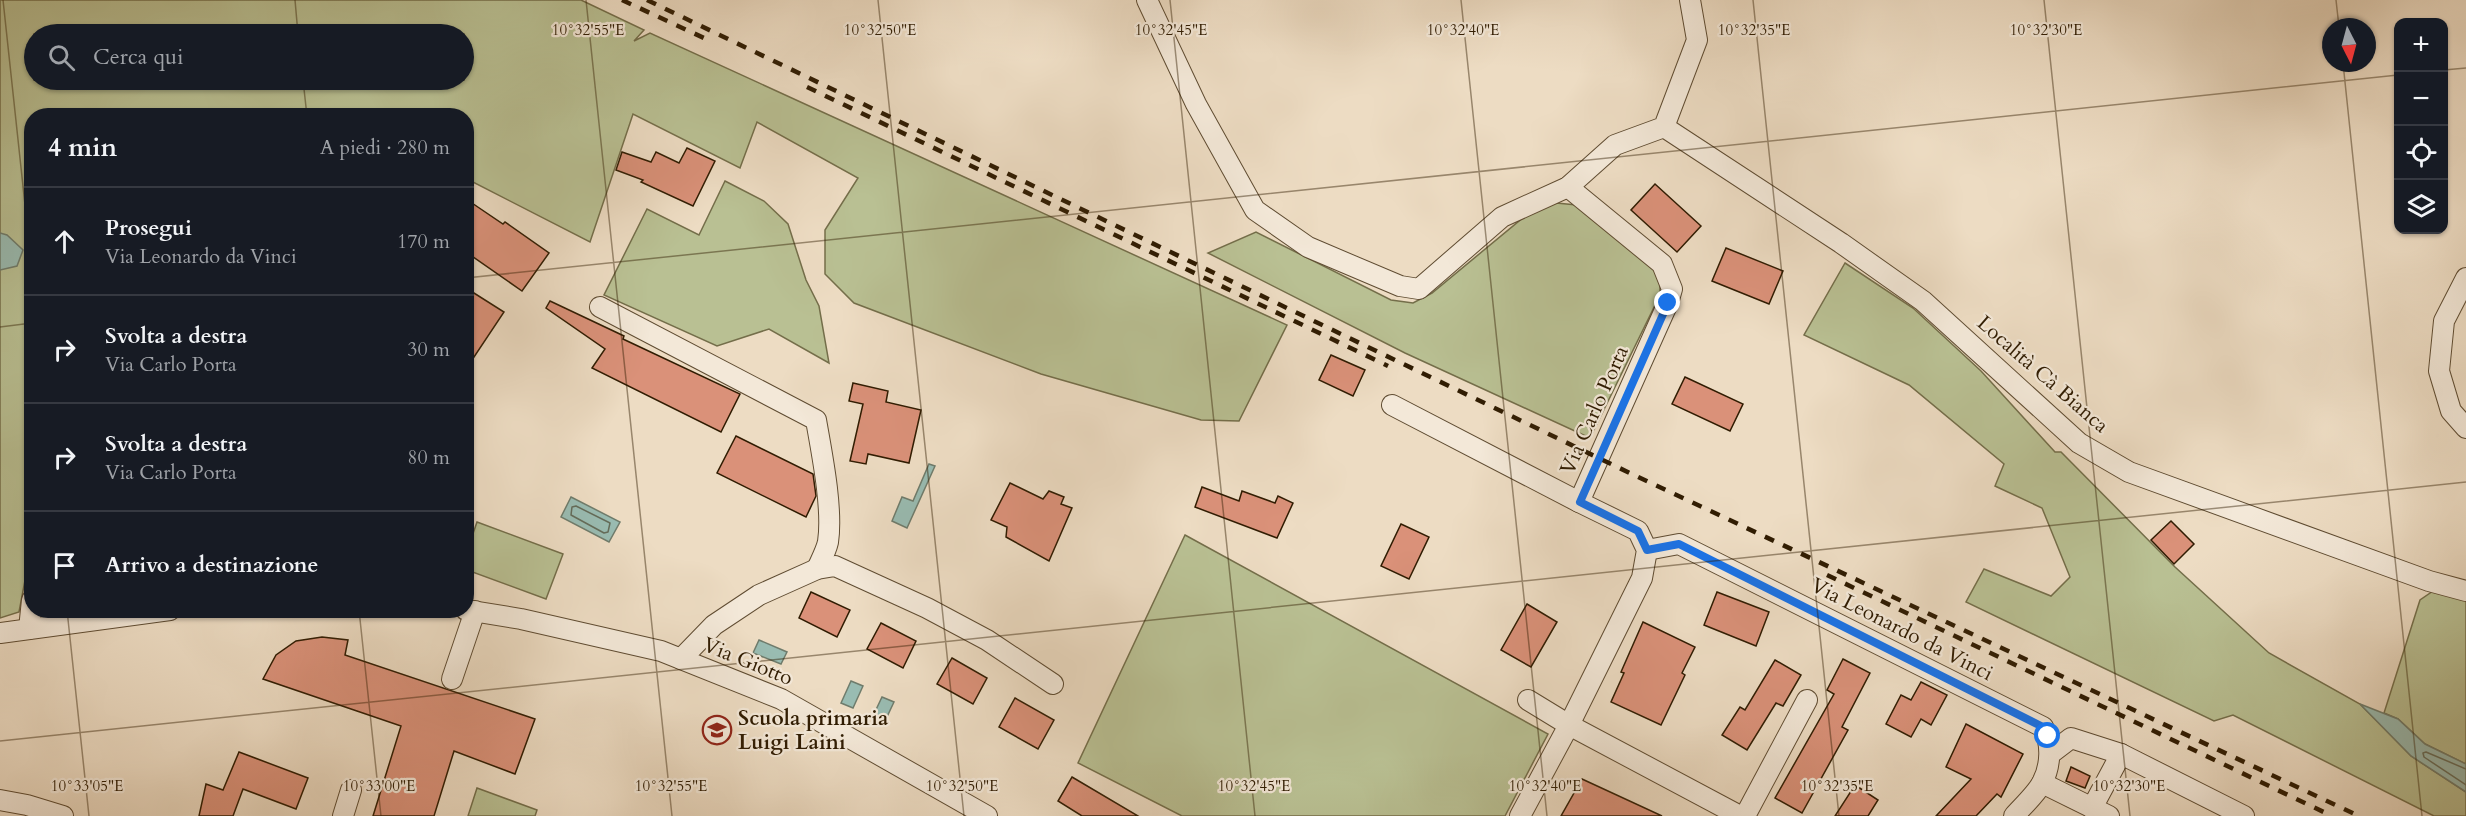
<!DOCTYPE html>
<html lang="it">
<meta charset="utf-8">
<style>
:root{--surface:#171b24;--page:#242831;--text:#f1f3f6;--muted:#9ea1a6;--line:#363941}
body{margin:0;font-family:Cardo,serif;background:var(--page);color:var(--text)}
.controls{position:absolute;right:18px;top:18px;display:grid;overflow:hidden;border-radius:12px;box-shadow:0 2px 4px #0004}
.controls button{width:54px;height:54px;display:grid;place-items:center;padding:0;border:0;border-bottom:2px solid var(--line);background:var(--surface);color:var(--text);font:30px sans-serif}
.compass{position:absolute;left:2322px;top:18px;width:54px;height:54px;border-radius:50%;background:var(--surface);box-shadow:0 2px 4px #0004;rotate:174deg}
.stop{position:absolute;width:18px;height:18px;margin:-14px;border:4px solid #1a73e8;border-radius:50%;background:#fff}
.stop.end{background:#1a73e8;border-color:#fff;box-shadow:0 2px 6px #0008}
.list{margin:0;padding:0;list-style:none}
h2{display:flex;justify-content:space-between;align-items:center;height:78px;margin:0;padding:0 24px;font-size:26px}
h2 small{font-size:20px;font-weight:400;color:var(--muted)}
.list li{display:grid;grid-template-columns:39px 1fr auto;gap:18px;align-items:center;box-sizing:border-box;height:108px;padding:0 24px;border-top:2px solid var(--line)}
.list b{display:block;font-size:22px;white-space:nowrap}
.list p{margin:0;font-size:20px;white-space:nowrap;color:var(--muted)}
.list em{font-size:20px;font-style:normal;color:var(--muted)}
.icon{flex:none;width:33px;height:33px;fill:none;stroke:currentColor;stroke-width:2;stroke-linecap:round;stroke-linejoin:round}
.map{position:relative;flex:none;width:2466px;height:816px;overflow:hidden}
.search{position:absolute;background:var(--surface);box-shadow:0 2px 4px #0004;left:24px;top:24px;width:450px;height:66px;display:flex;align-items:center;gap:15px;box-sizing:border-box;padding:0 21px;border-radius:33px;color:var(--muted);font-size:22px}
.panel{position:absolute;background:var(--surface);box-shadow:0 2px 4px #0004;left:24px;top:108px;width:450px;height:510px;border-radius:24px}
.map>svg:first-child{display:block}
.green{fill:#b9c093;stroke:#746e4a;stroke-width:1.5;fill-rule:evenodd}
.water{fill:#99bcb2;stroke:#6f7c6c;stroke-width:1.5}
.lines{fill:none;stroke-linecap:round;stroke-linejoin:round}
.shore{stroke:#646c5a;stroke-width:1.5}
.building{fill:#da9179;stroke:#301c02;stroke-width:1.5}
.minor-casing{stroke:#5f4c32;stroke-width:22}
.minor{stroke:#f3e8d8;stroke-width:20}
.rail{stroke:#301c02;stroke-width:4.5;stroke-dasharray:10 10;stroke-linecap:butt}
.route{stroke:#1a73e8;stroke-width:8}
.ticks{fill:none;stroke:#301c02;stroke-width:1.5;stroke-opacity:0.45}
.labels{text-anchor:middle;stroke-width:4.5;stroke-linejoin:round;paint-order:stroke}
.street-label{font-size:21px;fill:#301c02;stroke:#f3e8d8}
.poi-label{font-size:21px;font-weight:bold;fill:#301c02;stroke:#f3e8d8;text-anchor:start}
.ticks-label{font-size:15px;text-anchor:middle;fill:#301c02;stroke:#f3e8d8;stroke-width:4.5;stroke-linejoin:round;paint-order:stroke}
</style>
<div class="map">
<svg width="2466" height="816" viewBox="0 0 2466 816">
<rect width="100%" height="100%" fill="#eddcc3"/>
<filter id="stains"><feTurbulence type="fractalNoise" baseFrequency=".00333" numOctaves="4"/><feColorMatrix values="0 0 0 0 .2 0 0 0 0 .09 0 0 0 0 .02 0 0 0 .5 -.17"/></filter>
<radialGradient id="worn" r=".72"><stop offset=".6" stop-color="#630" stop-opacity="0"/><stop offset="1" stop-color="#630" stop-opacity=".3"/></radialGradient>
<g class="green">
<path d="M0,0H581L644,30L634,41L650,33L1287,325L1239,421L1201,420L1041,374L854,303L825,274V230L858,178L757,122L740,168L633,114L590,242L467,179L466,116H32L31,549L19,612L0,618ZM34,34H464V80H34Z"/>
<polygon points="725,181 764,201 788,224 806,280 819,306 829,363 769,329 717,346 604,295 647,209 699,235"/>
<polygon points="1556,203 1577,205 1653,266 1660,281 1660,295 1590,438 1405,353 1208,253 1256,232 1391,300 1413,303 1432,293 1530,212"/>
<polygon points="1845,263 1913,308 1981,371 2055,452 2061,452 2175,567 2269,653 2360,704 2411,756 2466,792 2466,816 2434,816 2233,715 2214,721 1966,602 1984,569 2051,596 2070,577 2042,508 1995,486 2004,464 1909,385 1804,335"/>
<polygon points="477,522 563,554 546,599 467,570 467,551"/>
<polygon points="1185,535 1548,734 1505,816 1182,816 1078,763"/>
<polygon points="2436,589 2466,597 2466,764 2425,744 2398,719 2384,713 2420,600"/>
<polygon points="477,788 537,810 535,816 468,816"/>
</g>
<g class="water">
<polygon points="0,233 7,235 23,250 17,266 0,270"/>
<polygon points="929,464 935,466 907,528 892,521 902,497 913,501"/>
<polygon points="571,497 620,522 609,542 561,517"/>
<polygon points="759,640 787,652 781,664 753,653"/>
<polygon points="851,681 863,686 853,708 841,703"/>
<polygon points="882,697 894,702 885,721 873,716"/>
<polygon points="2360,704 2398,719 2425,744 2466,764 2466,792 2411,756"/>
</g>
<g class="lines">
<g class="shore">
<polygon points="576,506 610,523 608,532 604,533 571,515 572,507"/>
<polyline points="2466,769 2426,752 2423,753 2424,757 2466,785"/>
</g>
</g>
<g class="building">
<polygon points="687,148 715,161 693,206 641,182 643,180 616,170 622,152 651,162 656,152 679,163"/>
<polygon points="1655,184 1701,226 1677,252 1631,210"/>
<polygon points="466,199 503,224 505,222 549,253 522,291 466,252"/>
<polygon points="1726,248 1783,271 1769,304 1712,281"/>
<polygon points="466,288 504,312 466,369"/>
<polygon points="550,301 624,336 623,339 740,394 721,432 592,368 605,349 546,308"/>
<polygon points="1331,355 1365,370 1353,396 1319,380"/>
<polygon points="1685,377 1743,404 1730,431 1672,404"/>
<polygon points="853,383 888,391 886,402 921,410 909,463 868,454 866,464 850,461 863,404 849,401"/>
<polygon points="736,436 813,474 816,496 806,517 717,473"/>
<polygon points="1010,483 1043,499 1049,491 1064,497 1061,504 1072,508 1049,561 1006,537 1007,527 991,520"/>
<polygon points="1202,487 1239,501 1242,491 1275,503 1278,496 1293,503 1277,538 1195,507"/>
<polygon points="2171,521 2194,544 2174,564 2151,540"/>
<polygon points="1401,524 1429,537 1409,579 1381,566"/>
<polygon points="811,592 850,610 837,637 799,618"/>
<polygon points="1717,592 1769,612 1756,646 1704,625"/>
<polygon points="1527,604 1557,622 1531,667 1501,650"/>
<polygon points="1643,622 1695,647 1682,673 1685,675 1661,725 1611,702 1624,673 1621,672"/>
<polygon points="881,623 916,641 903,668 867,649"/>
<polygon points="322,637 348,640 345,655 535,719 515,774 454,751 434,816 373,816 401,726 263,679 276,655 296,641"/>
<polygon points="952,658 987,678 973,704 937,684"/>
<polygon points="1843,659 1870,673 1842,727 1848,730 1802,813 1775,798 1834,694 1827,690"/>
<polygon points="1775,660 1801,675 1783,706 1776,703 1747,750 1722,735 1740,707 1745,710"/>
<polygon points="1921,682 1947,695 1931,725 1921,719 1911,737 1886,724 1901,695 1911,700"/>
<polygon points="1015,698 1054,720 1038,749 999,727"/>
<polygon points="1966,724 2023,754 2001,797 1997,794 1976,816 1936,816 1971,779 1946,767"/>
<polygon points="239,752 308,778 296,809 243,789 233,816 199,816 206,784 223,790"/>
<polygon points="2071,767 2090,776 2085,788 2066,781"/>
<polygon points="1072,777 1138,816 1082,816 1058,801"/>
<polygon points="1582,779 1662,816 1561,816"/>
<polygon points="1855,785 1878,800 1868,816 1835,816"/>
</g>
<g class="lines">
<g class="minor-casing">
<g id="minor">
<polyline points="1147,0 1196,104 1255,210 1308,247 1400,286 1419,289 1502,217 1568,187 1615,145 1664,127 1697,40 1690,0"/>
<polyline points="1664,127 1841,243 1923,301 2079,443 2129,472 2429,581 2466,591"/>
<polyline points="2466,278 2444,321 2439,371 2451,411 2466,428"/>
<path d="M600,307L816,420C822,454 833,509 828,542C826,551 821,560 817,569"/>
<polyline points="1392,405 1579,502"/>
<path d="M1647,550L1679,544L2043,727C2052,743 2051,766 2042,783C2036,794 2023,806 2014,816"/>
<polyline points="466,610 521,619 661,651 781,699 987,816"/>
<polyline points="29,629 32,600"/>
<polyline points="0,633 170,610"/>
<polyline points="681,659 714,625 759,595 817,569 835,566 927,608 987,640 1053,684"/>
<polyline points="452,679 475,611"/>
<polyline points="1528,700 1569,725 1740,816"/>
<polyline points="2050,754 2071,738 2121,754 2244,816"/>
<polyline points="2042,783 2109,816"/>
<polyline points="0,800 27,805 63,816"/>
<polyline points="2092,808 2121,754"/>
<polyline points="343,816 351,790"/>
<polyline points="1520,816 1569,725 1642,578 1647,550 1638,531 1579,502 1668,303 1672,289 1662,264 1568,187"/>
<polyline points="1745,816 1807,700"/>
</g>
</g>
<use href="#minor" class="minor"/>
<g class="rail">
<polyline points="622,0 704,38"/>
<polyline points="647,0 1636,476 2359,816"/>
<polyline points="807,87 1388,366"/>
<polyline points="1827,575 2332,816"/>
</g>
</g>
<g class="lines">
<polyline class="route" points="1668,303 1580,502 1638,531 1647,550 1679,544 2043,727 2048,736"/>
</g>
<path class="ticks" d="M3,0L32,270M295,0L298,34M586,0L672,816M878,0L964,816M1170,0L1255,816M1461,0L1547,816M1753,0L1839,816M2044,0L2130,816M2336,0L2339,27M2343,63L2422,816M2444,70L2466,68M303,80L307,116M466,278L2398,75M0,327L32,323M67,610L89,816M359,610L381,816M0,741L2466,482"/>
<defs>
<g id="school-ring" transform="scale(1.5)"><circle r="9.5" fill="#f3e8d8" stroke="#8f2418" stroke-width="1.5"/><path d="M0-5L7-2L0 1L-7-2ZM-4 1L0 2.5L4 1V4Q0 6-4 4Z" fill="#8f2418"/></g>
</defs>
<g fill-rule="evenodd">
<use href="#school-ring" x="717" y="730"/>
</g>
<g class="labels">
<g class="street-label">
<text transform="translate(2043 374) rotate(41)" y="7">Località Cà Bianca</text>
<text transform="translate(1594 410) rotate(-66)" y="7">Via Carlo Porta</text>
<text transform="translate(1902 629) rotate(27)" y="7">Via Leonardo da Vinci</text>
<text transform="translate(748 661) rotate(22)" y="7">Via Giotto</text>
</g>
<g class="poi-label">
<text x="738" y="725">Scuola primaria<tspan x="738" dy="24">Luigi Laini</tspan></text>
</g>
</g>
<g class="ticks-label">
<text x="588" y="35">10°32'55"E</text>
<text x="880" y="35">10°32'50"E</text>
<text x="1171" y="35">10°32'45"E</text>
<text x="1463" y="35">10°32'40"E</text>
<text x="1754" y="35">10°32'35"E</text>
<text x="2046" y="35">10°32'30"E</text>
<text x="87" y="791">10°33'05"E</text>
<text x="379" y="791">10°33'00"E</text>
<text x="671" y="791">10°32'55"E</text>
<text x="962" y="791">10°32'50"E</text>
<text x="1254" y="791">10°32'45"E</text>
<text x="1545" y="791">10°32'40"E</text>
<text x="1837" y="791">10°32'35"E</text>
<text x="2129" y="791">10°32'30"E</text>
</g>
<rect width="100%" height="100%" filter="url(#stains)"/>
<rect width="100%" height="100%" fill="url(#worn)"/>
</svg>
<div class="controls">
<button>+</button>
<button>−</button>
<button><svg class="icon" aria-label="locate" viewBox="0 0 24 24"><circle cx="12" cy="12" r="6"/><path d="M12 2v4M12 18v4M2 12h4M18 12h4"/></svg></button>
<button><svg class="icon" aria-label="layers" viewBox="0 0 24 24"><path d="M12 4l9 5-9 5-9-5zM3 14l9 5 9-5"/></svg></button>
</div>
<svg class="compass" viewBox="-18 -18 36 36"><path d="M0-13l5 13h-10z" fill="#e53935"/><path d="M0 13l5-13h-10z" fill="#9ea1a6"/></svg>
<div class="stop" style="left:2048px;top:736px"></div>
<div class="stop end" style="left:1668px;top:303px"></div>
<div class="search"><svg class="icon" aria-label="search" viewBox="0 0 24 24"><circle cx="10" cy="10" r="6"/><path d="M15 15l6 6"/></svg>Cerca qui</div>
<section class="panel">
<h2>4 min<small>A piedi · 280 m</small></h2>
<ul class="list">
<li><svg class="icon" aria-label="ahead" viewBox="0 0 24 24"><path d="M12 20V5M6 11l6-6 6 6"/></svg><div><b>Prosegui</b><p>Via Leonardo da Vinci</p></div><em>170 m</em></li>
<li><svg class="icon" aria-label="right" viewBox="0 0 24 24"><path d="M7 20v-9h11M14 6l5 5-5 5"/></svg><div><b>Svolta a destra</b><p>Via Carlo Porta</p></div><em>30 m</em></li>
<li><svg class="icon" aria-label="right" viewBox="0 0 24 24"><path d="M7 20v-9h11M14 6l5 5-5 5"/></svg><div><b>Svolta a destra</b><p>Via Carlo Porta</p></div><em>80 m</em></li>
<li><svg class="icon" aria-label="arrive" viewBox="0 0 24 24"><path d="M6 21V4h12l-3 4 3 4H6"/></svg><div><b>Arrivo a destinazione</b></div></li>
</ul>
</section>
</div>
